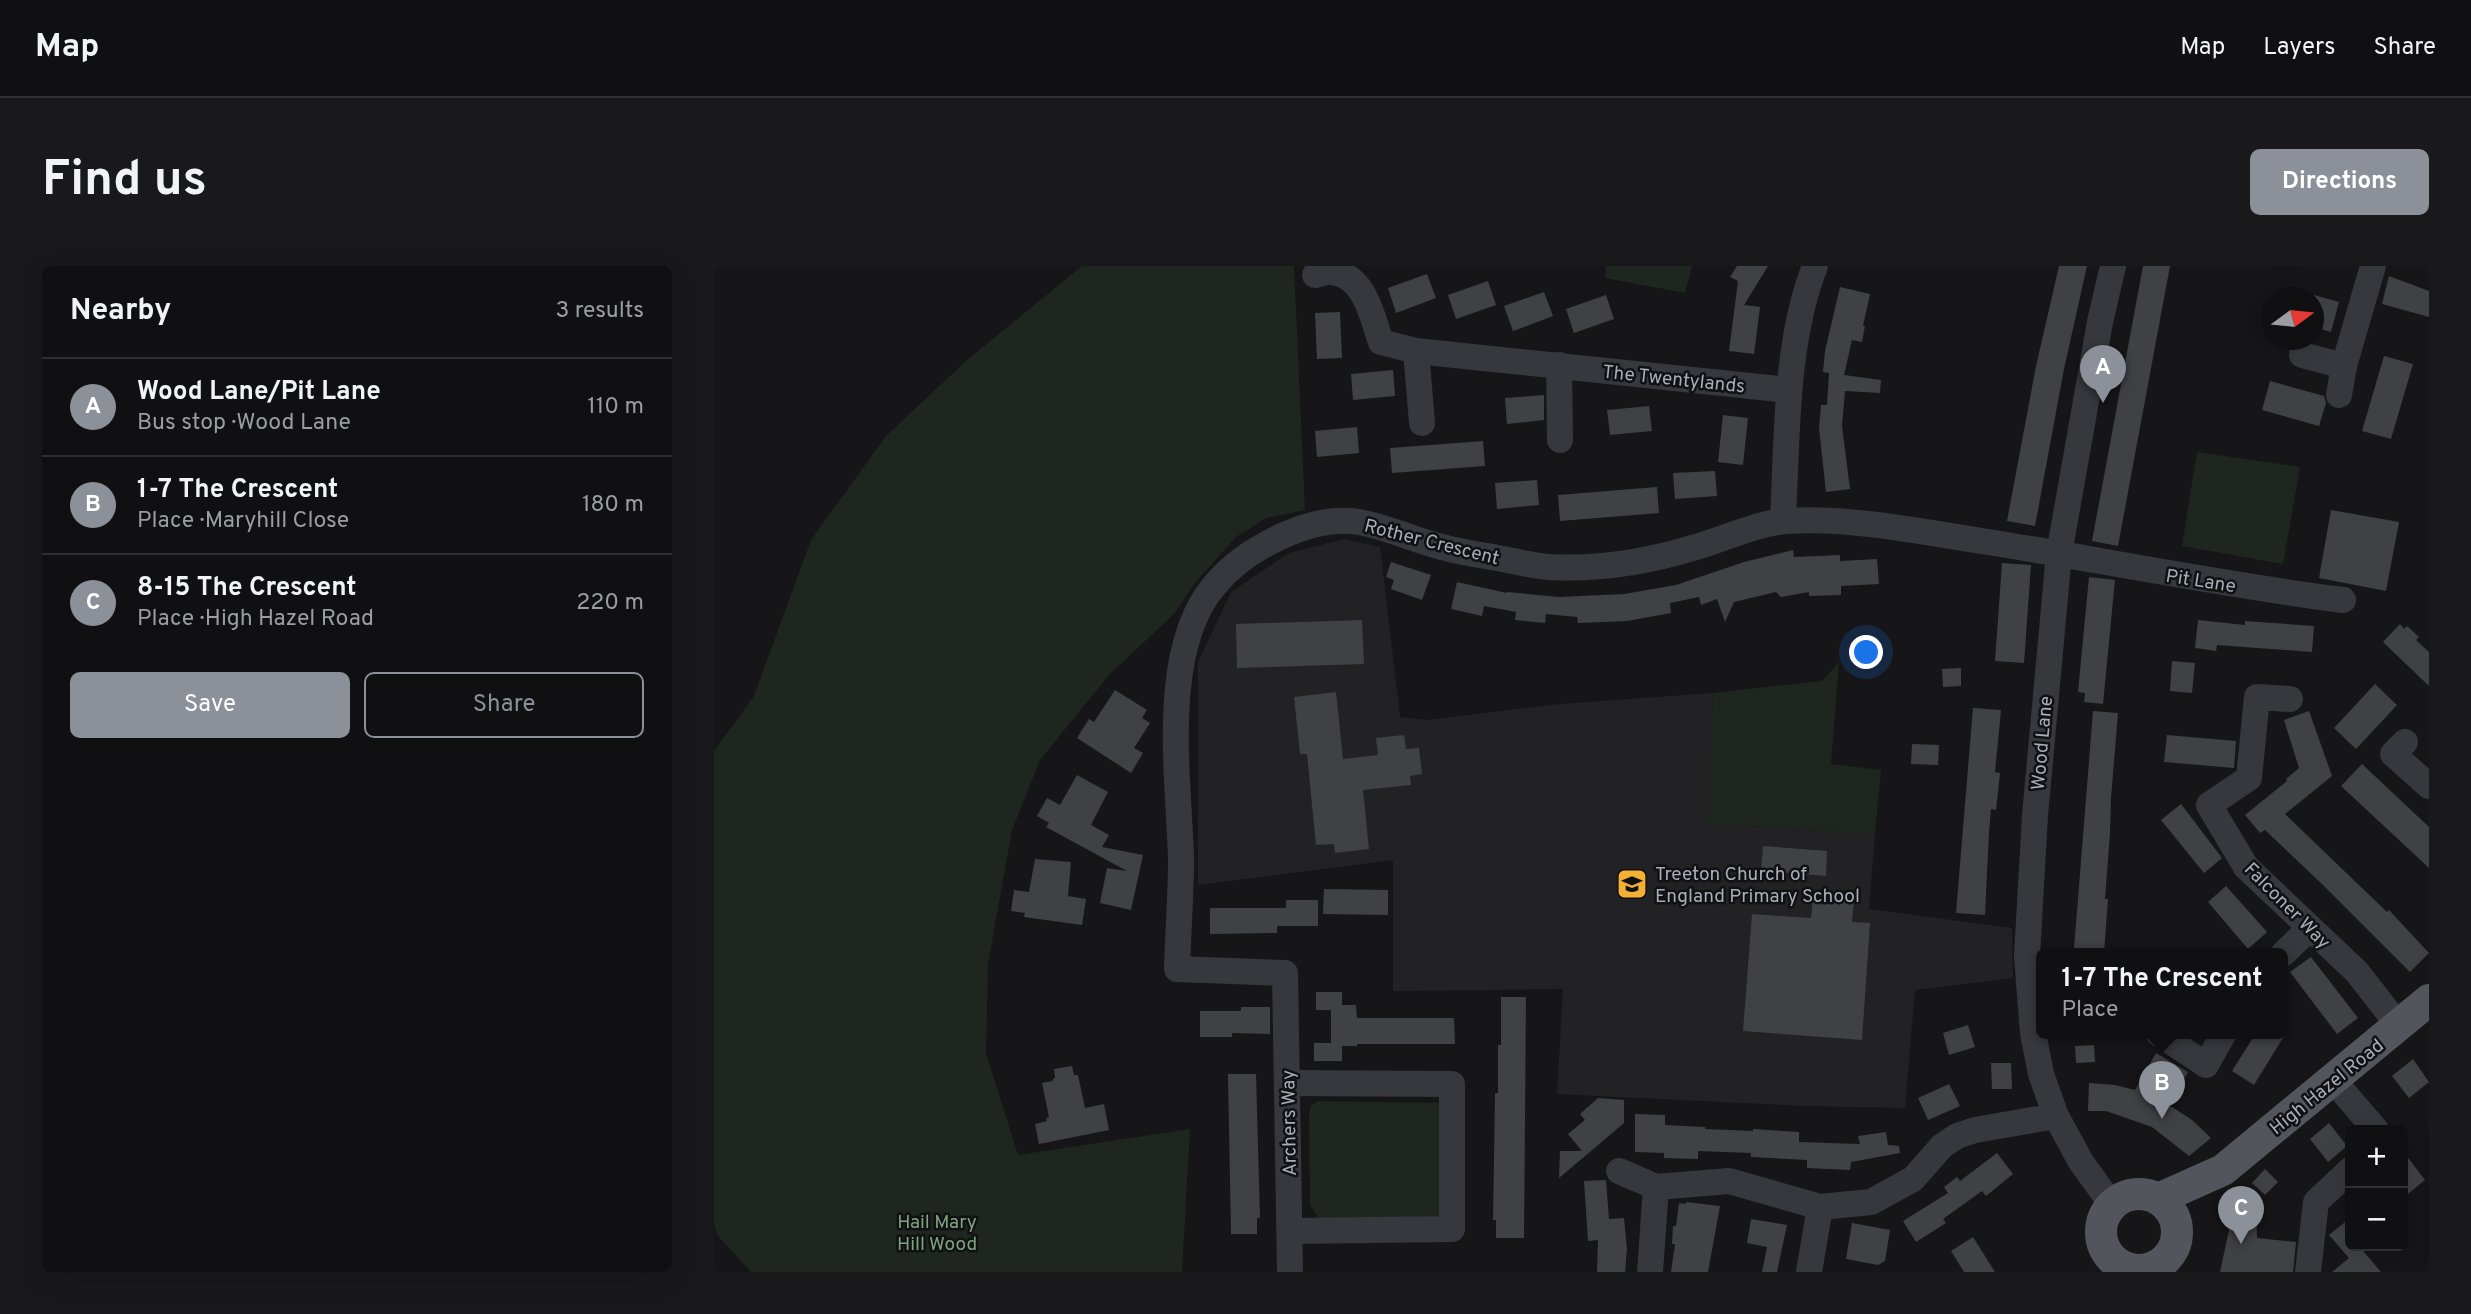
<!DOCTYPE html>
<meta charset="utf-8">
<style>
:root{--surface:#101012;--page:#19191b;--text:#f1f3f6;--muted:#9c9d9f;--line:#303032;--accent:#8c9099}
body{margin:0;font-family:Overpass,sans-serif;background:var(--page);color:var(--text)}
.controls{position:absolute;right:21px;bottom:21px;display:grid;overflow:hidden;border-radius:10px;box-shadow:0 7px 28px #0002}
.controls button{width:63px;height:63px;display:grid;place-items:center;padding:0;border:0;border-bottom:2px solid var(--line);background:var(--surface);color:var(--text);font:35px sans-serif}
.compass{position:absolute;left:1547px;top:21px;width:63px;height:63px;border-radius:50%;background:var(--surface);box-shadow:0 7px 28px #0002;rotate:75deg}
.you{position:absolute;left:1153px;top:387px;width:24px;height:24px;margin:-18px;border:5px solid #fff;border-radius:50%;background:#1a73e8;box-shadow:0 0 0 10px #1a73e833}
.badge{display:grid;place-items:center;width:46px;height:46px;border-radius:50%;background:var(--accent);color:#fff;font-size:23px;font-weight:700}
.pin{position:absolute;translate:-50% -58px;filter:drop-shadow(0 2px 4px #0008)}
.pin::after{content:'';position:absolute;top:37px;width:24px;height:21px;background:inherit;clip-path:polygon(0 0,100% 0,50% 100%)}
.popup{position:absolute;left:1322px;top:682px;width:252px;height:91px;box-sizing:border-box;display:grid;place-content:center;border-radius:10px;background:var(--surface);filter:drop-shadow(0 2px 5px #0005);font-size:23px;white-space:nowrap;color:var(--muted)}
.popup b{font-size:26px;color:var(--text)}
.popup::after{content:'';position:absolute;left:50%;top:100%;margin-left:-14px;border:14px solid transparent;border-top-color:var(--surface)}
.list{margin:0;padding:0;list-style:none}
h2{display:flex;justify-content:space-between;align-items:center;height:91px;margin:0;padding:0 28px;font-size:30px}
h2 small{font-size:23px;font-weight:400;color:var(--muted)}
.list li{display:grid;grid-template-columns:46px 1fr auto;gap:21px;align-items:center;box-sizing:border-box;height:98px;padding:0 28px;border-top:2px solid var(--line)}
.list b{display:block;font-size:26px;white-space:nowrap}
.list p{margin:0;font-size:23px;white-space:nowrap;color:var(--muted)}
.list em{font-size:23px;font-style:normal;color:var(--muted)}
.actions{display:flex;gap:14px;padding:21px 28px}
.actions a{flex:1;padding:16px 0;border:2px solid var(--accent);border-radius:10px;text-align:center;font-size:24px;color:var(--accent)}
.actions .main{background:var(--accent);color:#fff}
.map{position:relative;flex:none;width:1715px;height:1006px;overflow:hidden;border-radius:10px}
header{display:flex;align-items:center;gap:42px;box-sizing:border-box;height:98px;padding:0 35px;background:var(--surface);border-bottom:2px solid var(--line)}
header strong{font-size:33px}
nav{display:flex;gap:38px;margin-inline-start:auto;font-size:24px}
.intro{display:flex;align-items:center;justify-content:space-between;box-sizing:border-box;height:168px;padding:0 42px}
h1{margin:0;font-size:49px}
.button{padding:18px 32px;border-radius:10px;background:var(--accent);color:#fff;font-size:24px;font-weight:700}
main{display:flex;gap:42px;padding:0 42px}
aside{flex:1;background:var(--surface);border-radius:10px;box-shadow:0 7px 28px #0002}
.map>svg:first-child{display:block}
.built{fill:#222225}
.green{fill:#1e261f}
.building{fill:#404145}
.lines{fill:none;stroke-linecap:round;stroke-linejoin:round}
.minor{stroke:#37383d;stroke-width:26}
.major{stroke:#53555c;stroke-width:32}
.labels{text-anchor:middle;stroke-width:5;stroke-linejoin:round;paint-order:stroke}
.street-label{font-size:19px;fill:#a8adb8;stroke:#111113}
.poi-label{font-size:19px;fill:#a8adb8;stroke:#111113;text-anchor:start}
.park-label{font-size:19px;fill:#7fa381;stroke:#111113}
</style>
<header>
<strong>Map</strong>
<nav><a>Map</a><a>Layers</a><a>Share</a></nav>
</header>
<div class="intro"><h1>Find us</h1><a class="button">Directions</a></div>
<main>
<aside>
<h2>Nearby<small>3 results</small></h2>
<ul class="list">
<li><span class="badge">A</span><div><b>Wood Lane/Pit Lane</b><p>Bus stop · Wood Lane</p></div><em>110 m</em></li>
<li><span class="badge">B</span><div><b>1-7 The Crescent</b><p>Place · Maryhill Close</p></div><em>180 m</em></li>
<li><span class="badge">C</span><div><b>8-15 The Crescent</b><p>Place · High Hazel Road</p></div><em>220 m</em></li>
</ul>
<div class="actions"><a class="main">Save</a><a>Share</a></div>
</aside>
<div class="map">
<svg width="1715" height="1006" viewBox="0 0 1715 1006">
<rect width="100%" height="100%" fill="#161618"/>
<polygon class="built" points="631,273 666,281 686,451 713,454 846,438 999,427 995,558 1161,568 1155,643 1298,662 1299,712 1201,724 1191,842 1091,840 843,828 849,723 679,725 679,594 484,619 484,396 517,326 575,287"/>
<g class="green">
<polygon points="368,0 580,0 591,244 552,252 522,271 481,317 461,347 395,409 326,494 298,564 274,698 272,787 304,889 476,863 468,1006 37,1006 3,969 0,958 0,485 40,430 97,274 172,170 252,95"/>
<polygon points="892,0 978,0 971,27 891,12"/>
<polygon points="1483,186 1586,201 1569,298 1468,280"/>
<polygon points="1125,396 1117,498 1167,504 1161,568 994,558 999,427 1108,415"/>
<polygon points="603,835 725,837 728,841 729,946 725,950 611,954 604,951 596,939 595,847 597,840"/>
</g>
<g class="building">
<polygon points="1023,0 1054,0 1030,39 1046,41 1040,88 1015,85 1024,15 1016,11"/>
<polygon points="1345,0 1373,0 1350,103 1321,260 1293,255 1322,100"/>
<polygon points="1429,0 1456,0 1404,280 1378,275"/>
<polygon points="713,8 722,32 682,47 674,22"/>
<polygon points="1675,10 1715,25 1715,51 1668,38"/>
<polygon points="774,15 782,39 742,53 734,29"/>
<polygon points="1126,21 1156,28 1149,60 1151,60 1148,76 1138,74 1130,109 1167,114 1166,127 1131,125 1128,160 1136,223 1112,226 1105,162 1107,139 1113,139 1115,107 1109,106 1111,85"/>
<polygon points="830,26 839,50 799,65 790,40"/>
<polygon points="892,29 900,53 860,67 852,43"/>
<polygon points="1600,29 1625,36 1617,66 1600,61"/>
<polygon points="626,46 628,92 603,93 601,47"/>
<polygon points="1670,90 1699,98 1677,173 1648,165"/>
<polygon points="679,104 681,130 639,134 637,108"/>
<polygon points="1556,115 1610,130 1612,137 1605,160 1548,144"/>
<polygon points="830,129 830,154 793,158 791,132"/>
<polygon points="935,140 938,165 896,169 893,144"/>
<polygon points="1009,149 1034,152 1029,199 1004,196"/>
<polygon points="643,161 645,187 603,191 601,165"/>
<polygon points="769,175 771,200 678,207 676,182"/>
<polygon points="1001,205 1003,230 961,233 959,207"/>
<polygon points="823,214 825,239 783,243 781,217"/>
<polygon points="943,221 945,247 846,255 844,229"/>
<polygon points="1617,244 1685,256 1672,325 1605,312"/>
<polygon points="1079,284 1080,291 1126,289 1126,295 1163,293 1165,318 1127,320 1127,329 1095,330 1095,326 1067,331 1062,326 1020,336 1011,356 1003,333 987,339 985,331 956,337 957,347 913,355 864,357 863,351 832,348 831,357 801,354 802,346 770,340 768,350 737,343 743,316 793,327 793,326 845,331 910,328 962,319 1030,296"/>
<polygon points="677,296 717,309 708,334 677,323 680,314 672,311"/>
<polygon points="1288,297 1317,299 1310,397 1281,395"/>
<polygon points="1375,311 1401,314 1389,438 1370,436 1371,427 1364,426"/>
<polygon points="648,354 650,398 523,402 522,358"/>
<polygon points="1484,354 1531,359 1531,355 1600,360 1598,386 1503,379 1502,385 1481,382"/>
<polygon points="1686,358 1690,363 1693,360 1705,371 1702,374 1715,386 1715,420 1669,376"/>
<polygon points="1458,395 1481,397 1478,427 1456,425"/>
<polygon points="1247,402 1247,420 1229,421 1228,403"/>
<polygon points="1661,418 1683,439 1642,483 1620,462"/>
<polygon points="401,424 433,444 428,452 436,457 420,482 429,487 417,507 363,472 375,453 380,456"/>
<polygon points="622,426 629,493 664,489 662,472 690,469 692,483 705,482 708,508 696,510 697,519 649,524 655,583 621,587 620,578 602,579 593,488 586,488 580,431"/>
<polygon points="1259,442 1287,444 1281,506 1286,507 1282,544 1277,543 1275,566 1271,649 1242,647"/>
<polygon points="1379,445 1404,447 1397,532 1396,567 1391,633 1394,633 1390,687 1368,687 1368,683 1360,683"/>
<polygon points="1595,445 1618,510 1571,548 1673,646 1675,644 1715,687 1696,706 1609,619 1551,564 1546,567 1531,549 1573,515 1572,513 1585,502 1570,454"/>
<polygon points="1453,469 1522,475 1520,502 1450,496"/>
<polygon points="1198,478 1225,479 1224,499 1197,498"/>
<polygon points="1648,498 1715,561 1715,602 1627,520"/>
<polygon points="363,509 394,526 377,559 395,569 388,581 429,589 417,644 386,637 393,602 413,605 332,561 335,557 323,550 333,532 346,539"/>
<polygon points="1467,538 1508,592 1490,607 1447,554"/>
<polygon points="1049,580 1113,585 1112,610 1047,605"/>
<polygon points="321,593 357,596 354,630 372,633 368,659 310,651 311,647 297,645 300,624 315,626"/>
<polygon points="1512,620 1553,666 1534,683 1494,636"/>
<polygon points="610,623 674,624 674,649 609,648"/>
<polygon points="1099,631 1140,634 1138,656 1156,657 1148,774 1029,765 1038,648 1097,652"/>
<polygon points="572,634 604,634 604,660 563,660 563,667 496,668 496,642 572,642"/>
<polygon points="1597,691 1644,752 1623,768 1576,706"/>
<polygon points="602,726 628,726 628,739 642,739 643,752 740,752 741,778 643,778 643,780 628,780 628,795 600,795 600,777 617,777 617,744 602,744"/>
<polygon points="787,731 812,731 810,972 782,972 782,954 779,954 781,827 784,827 784,779 787,779"/>
<polygon points="527,741 556,741 556,768 518,767 518,771 486,771 486,745 527,745"/>
<polygon points="1254,759 1261,781 1235,789 1229,767"/>
<polygon points="1542,767 1572,767 1540,819 1518,805"/>
<polygon points="1380,779 1381,796 1362,797 1361,780"/>
<polygon points="1442,787 1474,806 1455,839 1478,854 1497,872 1475,890 1438,861 1392,845 1374,845 1375,817 1401,819 1421,824"/>
<polygon points="1699,793 1715,816 1695,832 1678,810"/>
<polygon points="1277,797 1297,797 1298,823 1278,823"/>
<polygon points="358,800 360,809 364,809 371,842 390,838 395,864 325,878 321,858 333,855 332,852 335,851 328,817 339,815 339,813 341,812 340,803"/>
<polygon points="514,808 542,808 546,952 543,952 543,968 517,968"/>
<polygon points="1235,818 1246,840 1214,854 1204,832"/>
<polygon points="884,832 910,834 910,857 845,912 846,885 868,885 854,868 871,854 866,848"/>
<polygon points="921,848 951,849 951,859 991,861 991,863 1039,865 1039,863 1085,866 1085,876 1146,878 1144,870 1172,866 1174,879 1185,880 1186,887 1137,896 1136,904 1093,902 1093,894 1037,891 1037,887 984,885 984,893 950,892 950,887 921,886"/>
<polygon points="1615,857 1633,880 1614,896 1596,873"/>
<polygon points="1689,885 1711,914 1689,932"/>
<polygon points="1283,887 1299,908 1272,930 1268,925 1229,953 1232,957 1202,976 1189,955 1234,927 1230,921 1243,911 1246,915"/>
<polygon points="1551,903 1564,916 1551,929 1538,917"/>
<polygon points="892,914 895,953 910,952 913,983 911,1006 883,1006 884,974 874,975 870,915"/>
<polygon points="972,936 1006,940 994,1006 957,1006 961,978 958,978 959,960 962,960 965,937 972,938"/>
<polygon points="1542,944 1543,972 1582,976 1579,1006 1506,1006 1515,964 1514,946"/>
<polygon points="1636,952 1636,980 1645,980 1667,1006 1618,1006 1635,992 1615,969"/>
<polygon points="1037,953 1073,959 1063,1006 1048,1006 1053,981 1033,977"/>
<polygon points="1138,957 1176,964 1171,995 1164,999 1132,993"/>
<polygon points="1259,971 1281,1006 1250,1006 1237,985"/>
</g>
<g class="lines">
<g class="minor">
<path d="M601,9C606,8 613,5 618,6C651,9 658,51 667,76L702,85L1075,124"/>
<polyline points="702,85 708,157"/>
<polyline points="1588,89 1630,100 1659,0"/>
<polyline points="845,99 846,174"/>
<polyline points="1625,129 1630,100"/>
<path d="M1069,255C1073,174 1071,76 1101,0"/>
<polyline points="1576,433 1543,431 1535,512 1495,539 1532,601 1643,706 1685,760"/>
<polyline points="1691,476 1679,488 1715,520"/>
<polyline points="1569,688 1596,662"/>
<polyline points="1444,767 1492,799 1510,767"/>
<polyline points="1619,814 1662,864"/>
<polyline points="573,817 738,818 738,963 576,965"/>
<polyline points="905,905 942,921"/>
<polyline points="1398,939 1367,896 1342,850 1327,808 1319,767 1313,690 1321,549 1345,288 1386,56 1399,0"/>
<path d="M576,1006L571,707L463,703C464,666 467,630 467,593C465,513 445,385 500,320C530,283 597,248 645,256C673,261 700,274 728,281C748,287 769,289 789,293C804,296 820,300 835,301C884,304 936,295 982,281C1009,273 1044,257 1072,255C1140,251 1208,266 1274,276C1393,295 1510,319 1629,334"/>
<polyline points="936,1006 942,921 1015,915 1106,941 1157,936 1199,913 1228,880 1243,870 1261,864 1342,850"/>
<polyline points="1095,1006 1106,941"/>
<polyline points="1594,1006 1602,936 1636,904"/>
</g>
<g class="major">
<circle cx="1425" cy="966" r="38"/>
<polyline points="1444,933 1509,904 1715,734"/>
</g>
</g>
<defs>
<g id="school-square" transform="scale(1.575)"><rect x="-9" y="-9" width="18" height="18" rx="4" fill="#f2b134" stroke="#111113"/><path d="M0-5L7-2L0 1L-7-2ZM-4 1L0 2.5L4 1V4Q0 6-4 4Z" fill="#111"/></g>
</defs>
<g fill-rule="evenodd">
<use href="#school-square" x="918" y="618"/>
</g>
<g class="labels">
<g class="street-label">
<text transform="translate(960 112) rotate(6)" y="7">The Twentylands</text>
<text transform="translate(718 275) rotate(14)" y="7">Rother Crescent</text>
<text transform="translate(1487 314) rotate(9)" y="7">Pit Lane</text>
<text transform="translate(1327 477) rotate(-85)" y="7">Wood Lane</text>
<text transform="translate(1574 639) rotate(45)" y="7">Falconer Way</text>
<text transform="translate(1612 820) rotate(-39)" y="7">High Hazel Road</text>
<text transform="translate(574 857) rotate(-91)" y="7">Archers Way</text>
</g>
<g class="poi-label">
<text x="941" y="614">Treeton Church of<tspan x="941" dy="22">England Primary School</tspan></text>
</g>
<g class="park-label">
<text x="223" y="962">Hail Mary<tspan x="223" dy="22">Hill Wood</tspan></text>
</g>
</g>
</svg>
<div class="controls">
<button>+</button>
<button>−</button>
</div>
<svg class="compass" viewBox="-18 -18 36 36"><path d="M0-13l5 13h-10z" fill="#e53935"/><path d="M0 13l5-13h-10z" fill="#9c9d9f"/></svg>
<div class="you"></div>
<div class="pin badge" style="left:1389px;top:137px">A</div>
<div class="pin badge" style="left:1448px;top:853px">B</div>
<div class="popup"><b>1-7 The Crescent</b>Place</div>
<div class="pin badge" style="left:1527px;top:978px">C</div>
</div>
</main>
